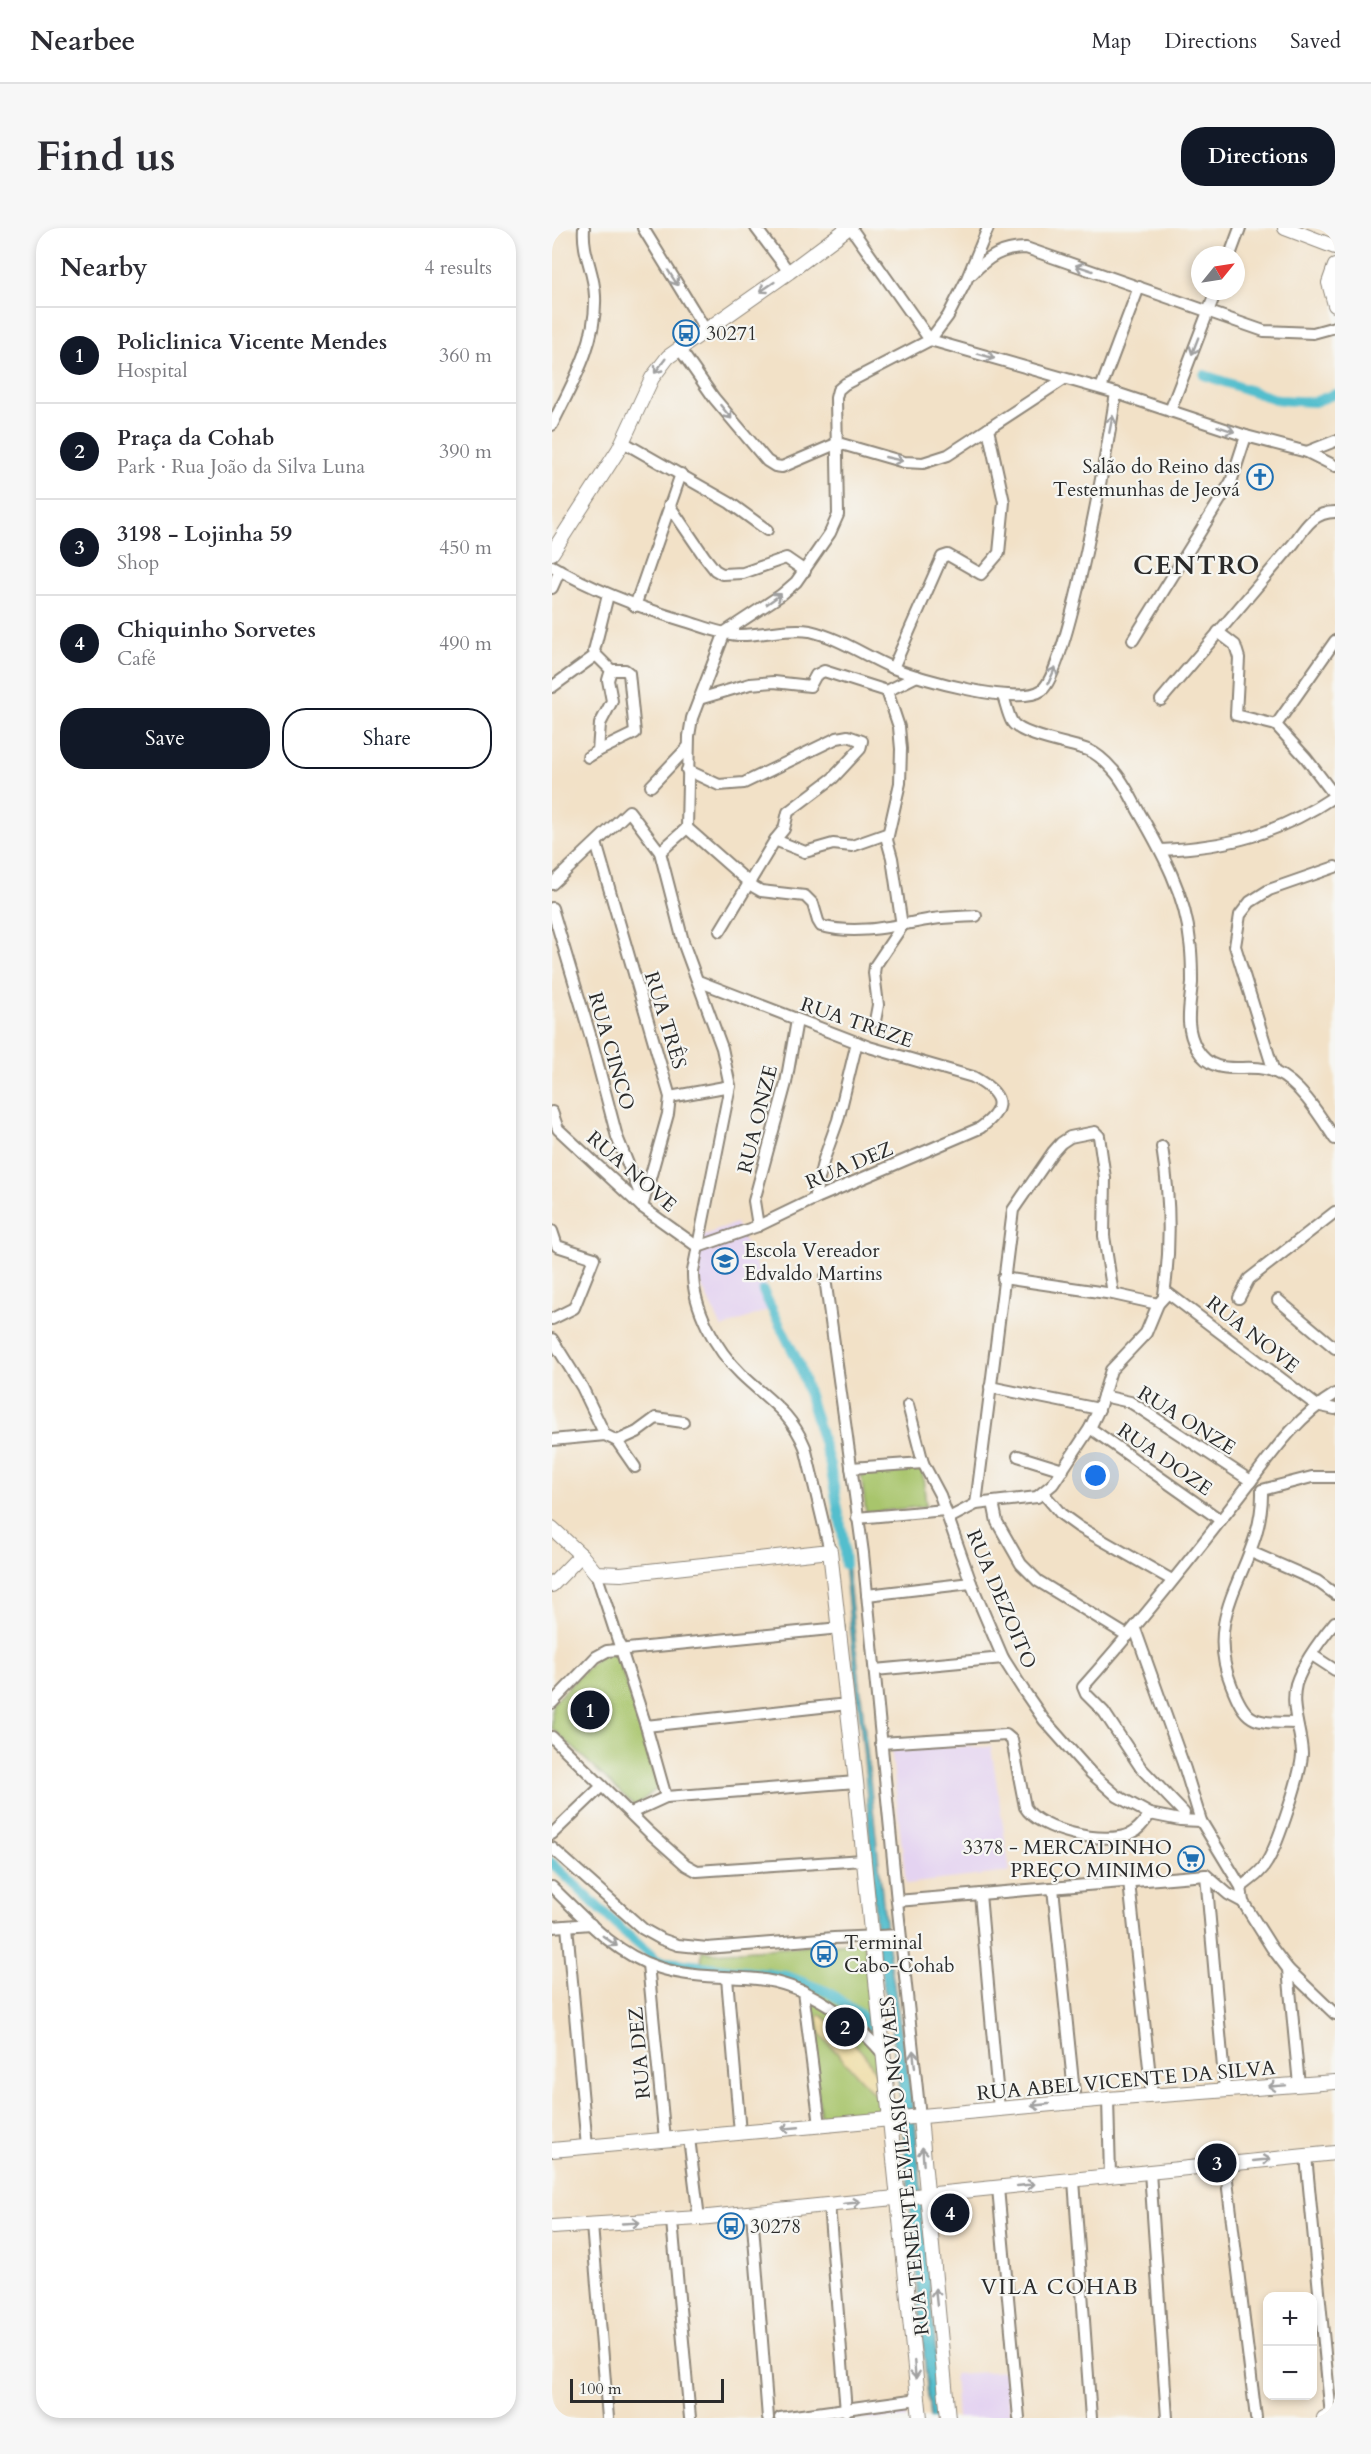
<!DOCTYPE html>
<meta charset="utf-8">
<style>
:root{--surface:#fff;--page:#f7f7f7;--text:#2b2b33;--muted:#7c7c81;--line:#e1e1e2;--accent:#111827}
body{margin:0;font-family:Cardo,serif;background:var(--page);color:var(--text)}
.controls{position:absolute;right:18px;bottom:18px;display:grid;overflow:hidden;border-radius:12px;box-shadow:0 3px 9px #0003}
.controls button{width:54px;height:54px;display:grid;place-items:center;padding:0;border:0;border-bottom:2px solid var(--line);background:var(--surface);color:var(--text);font:30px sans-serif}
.compass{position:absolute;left:639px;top:18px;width:54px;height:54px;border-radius:50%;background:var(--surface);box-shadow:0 3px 9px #0003;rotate:60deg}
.scale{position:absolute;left:18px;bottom:15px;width:154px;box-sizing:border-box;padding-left:6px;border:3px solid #2b2b2b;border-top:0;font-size:16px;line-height:21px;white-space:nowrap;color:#2b2b2b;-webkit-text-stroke:4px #f6f6f2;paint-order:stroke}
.you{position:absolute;left:544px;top:1248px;width:21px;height:21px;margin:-15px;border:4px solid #fff;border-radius:50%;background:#1a73e8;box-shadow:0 0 0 9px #1a73e833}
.badge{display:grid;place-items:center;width:39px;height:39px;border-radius:50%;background:var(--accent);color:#fff;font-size:20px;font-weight:700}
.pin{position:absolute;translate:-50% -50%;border:3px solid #fff;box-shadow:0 2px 6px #0006}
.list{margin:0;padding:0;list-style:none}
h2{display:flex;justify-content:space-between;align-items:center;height:78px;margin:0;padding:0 24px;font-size:26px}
h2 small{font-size:20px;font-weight:400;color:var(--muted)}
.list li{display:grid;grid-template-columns:39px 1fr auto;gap:18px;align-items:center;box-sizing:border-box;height:96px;padding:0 24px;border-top:2px solid var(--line)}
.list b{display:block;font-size:22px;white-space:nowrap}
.list p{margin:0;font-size:20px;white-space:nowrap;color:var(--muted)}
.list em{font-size:20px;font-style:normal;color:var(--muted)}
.actions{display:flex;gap:12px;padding:18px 24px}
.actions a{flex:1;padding:14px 0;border:2px solid var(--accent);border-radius:24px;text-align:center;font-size:21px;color:var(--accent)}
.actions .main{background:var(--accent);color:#fff}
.map{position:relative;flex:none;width:783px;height:2190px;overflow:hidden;border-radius:24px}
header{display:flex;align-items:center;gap:36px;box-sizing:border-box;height:84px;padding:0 30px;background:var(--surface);border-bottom:2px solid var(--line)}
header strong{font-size:28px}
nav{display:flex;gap:33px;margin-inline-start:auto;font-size:21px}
.intro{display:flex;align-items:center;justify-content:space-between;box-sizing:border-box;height:144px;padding:0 36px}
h1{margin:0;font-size:42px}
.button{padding:15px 27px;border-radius:24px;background:var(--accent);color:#fff;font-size:21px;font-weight:700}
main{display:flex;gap:36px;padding:0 36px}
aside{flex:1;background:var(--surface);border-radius:24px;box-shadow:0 3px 9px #0003}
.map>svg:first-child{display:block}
.built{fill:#e4d3f1}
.green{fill:#a8c56c;stroke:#6a784c;stroke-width:1.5}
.sand{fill:#eeda9e;stroke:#8c8264;stroke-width:1.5}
.water{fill:#53becd;stroke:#3f747c;stroke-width:1.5}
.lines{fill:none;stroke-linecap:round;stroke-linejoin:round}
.canal{stroke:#53becd;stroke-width:10}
.minor-casing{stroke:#8e8679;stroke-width:14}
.tertiary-casing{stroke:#8e8679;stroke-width:16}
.minor{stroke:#fff;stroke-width:10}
.tertiary{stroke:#fff;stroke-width:14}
.oneway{stroke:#a0a0a0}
.labels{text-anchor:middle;stroke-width:4.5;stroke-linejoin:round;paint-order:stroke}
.poi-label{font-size:20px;fill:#2b2b2b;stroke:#f6f6f2;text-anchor:start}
.street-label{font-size:20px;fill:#2b2b2b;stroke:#f6f6f2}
.quarter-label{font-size:22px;letter-spacing:1.5px;fill:#2b2b2b;stroke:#f6f6f2}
.district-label{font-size:26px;font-weight:bold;letter-spacing:1.5px;fill:#2b2b2b;stroke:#f6f6f2}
</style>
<header>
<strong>Nearbee</strong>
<nav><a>Map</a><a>Directions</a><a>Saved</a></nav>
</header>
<div class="intro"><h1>Find us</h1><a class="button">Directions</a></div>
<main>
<aside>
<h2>Nearby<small>4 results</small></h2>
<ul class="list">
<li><span class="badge">1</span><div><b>Policlinica Vicente Mendes</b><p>Hospital</p></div><em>360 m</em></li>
<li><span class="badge">2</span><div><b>Praça da Cohab</b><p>Park · Rua João da Silva Luna</p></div><em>390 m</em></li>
<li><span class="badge">3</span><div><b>3198 - Lojinha 59</b><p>Shop</p></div><em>450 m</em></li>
<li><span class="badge">4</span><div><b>Chiquinho Sorvetes</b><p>Café</p></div><em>490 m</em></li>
</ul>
<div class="actions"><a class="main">Save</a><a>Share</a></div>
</aside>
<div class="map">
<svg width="783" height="2190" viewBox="0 0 783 2190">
<rect width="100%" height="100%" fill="#f6f6f2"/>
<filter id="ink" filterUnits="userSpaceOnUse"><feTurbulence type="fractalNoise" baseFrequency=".0167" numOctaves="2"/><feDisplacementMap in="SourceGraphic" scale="12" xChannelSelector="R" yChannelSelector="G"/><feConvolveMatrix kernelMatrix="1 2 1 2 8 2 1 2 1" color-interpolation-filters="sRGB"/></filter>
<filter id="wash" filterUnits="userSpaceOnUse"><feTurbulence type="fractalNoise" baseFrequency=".008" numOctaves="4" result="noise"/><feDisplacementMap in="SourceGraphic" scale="24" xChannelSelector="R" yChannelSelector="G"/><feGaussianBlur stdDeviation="1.35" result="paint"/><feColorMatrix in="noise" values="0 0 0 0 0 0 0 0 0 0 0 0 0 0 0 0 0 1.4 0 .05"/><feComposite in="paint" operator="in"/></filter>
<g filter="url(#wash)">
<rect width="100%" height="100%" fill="#f2e1c7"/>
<g class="built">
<polygon points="184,995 223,1079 170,1100 148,1055 140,1012"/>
<polygon points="339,1519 439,1519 458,1644 354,1656"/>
<polygon points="454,2143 458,2190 405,2190 402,2146"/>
<polygon points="354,2181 355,2190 284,2190"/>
</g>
<g class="green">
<polygon points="370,1238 374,1278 314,1285 309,1245"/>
<polygon points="52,1423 65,1427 107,1559 83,1578 0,1500 0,1476"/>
<polygon points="312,1714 329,1817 337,1884 269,1895 255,1761 216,1741 149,1742 150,1722 160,1725"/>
</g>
<path class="sand" d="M268,1786C289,1803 316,1823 325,1849C328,1856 328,1865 328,1873L269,1807L266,1790Z"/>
<polygon class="water" points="291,1325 294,1325 335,1713 362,1883 390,2190 378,2190 347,1860 337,1781 331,1756 325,1715 313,1540"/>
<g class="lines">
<g class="canal">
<polyline points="652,147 726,172 762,174 783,166"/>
<polyline points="211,1063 248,1138 278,1237 291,1309 293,1337"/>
<polyline points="0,1635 72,1704 106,1733 235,1748 276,1764 308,1786 322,1803"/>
</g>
</g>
</g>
<g filter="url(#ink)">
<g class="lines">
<g class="minor-casing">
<g id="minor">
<polyline points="91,0 153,101"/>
<polyline points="204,0 237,44"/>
<polyline points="299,0 378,112"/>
<polyline points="678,27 688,0"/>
<path d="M420,46C436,29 450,20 474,20L712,103L761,105L783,99"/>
<polyline points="378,112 564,165 694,208 755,224 783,238"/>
<polyline points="127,120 162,170 215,233 223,238 230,239 286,215 352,234 371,235 396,227 512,151"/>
<polyline points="549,160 587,59"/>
<polyline points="618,183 664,63"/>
<path d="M0,197C20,156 45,115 43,68C42,42 30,26 32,0"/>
<polyline points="71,214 178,275 215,302"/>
<polyline points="755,224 783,213"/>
<polyline points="117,277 152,328 163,342 170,346 191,345 234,330 253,343"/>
<path d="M0,338C43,363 86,379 133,393C150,398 168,406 186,407C208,408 237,399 258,403C288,410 313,428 341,440C368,451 467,479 490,462C517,440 557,210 564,165"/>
<polyline points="0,360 8,342"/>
<polyline points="83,378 129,246"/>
<polyline points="581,412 679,254 694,208"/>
<polyline points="44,427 42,423 56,367"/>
<polyline points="341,440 390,329 396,327 429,346 447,325 452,274 436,201"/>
<polyline points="0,459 44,427"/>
<path d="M451,468C454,476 456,487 460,494C469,508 520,516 536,522C546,526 554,534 561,542C572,553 579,570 587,584C610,624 634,667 638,714C640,727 640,742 640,755C638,778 632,799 645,821C664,853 694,832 723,844C749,856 768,888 783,911"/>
<polyline points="147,471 198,456 222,454 258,458 264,447 272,443 335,463"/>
<path d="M609,472L742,315C753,299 762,284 783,284"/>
<polyline points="724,497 783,413"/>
<polyline points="46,523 83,505 77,445 73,442 59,442"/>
<polyline points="36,529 46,523 48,496 60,473 56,452 59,442 44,427"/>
<polyline points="135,542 167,557 192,555 285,510 296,508 310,513 308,521 281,550 236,584 232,601 223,612"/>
<polyline points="99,558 136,519"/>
<path d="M135,600L202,659L209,663L253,668L261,676L266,693L269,698C308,708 343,697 381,691C395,689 410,689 424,688"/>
<polyline points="44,615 118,869 116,886 90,979"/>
<path d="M609,622C677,619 726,606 783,568L754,530L724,497L684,487L687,430L683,417L666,404"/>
<polyline points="108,624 135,600 137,508 140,490 173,404 229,367 244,354 278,305 286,287 284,170 286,162 293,156 378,112 396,88 414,53 436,0"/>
<path d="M0,656L77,583L108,624L132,717L170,820L178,858L141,1043C140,1079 164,1122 189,1146C216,1172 238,1183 253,1219L278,1323"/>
<polyline points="0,680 39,810 65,909 91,973"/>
<polyline points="350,698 340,630 335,612 348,555 349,521 347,499 335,463 365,448"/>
<polyline points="168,703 223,612 253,624 281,616 300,618 334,606"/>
<polyline points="323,793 326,777 322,745 323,738 350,698"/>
<polyline points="722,844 683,718 688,687 698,674 717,662 783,639"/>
<polyline points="118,869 178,858"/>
<polyline points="0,884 6,901 90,979 146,1019"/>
<path d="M610,919C618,968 619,1018 612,1067"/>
<polyline points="262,971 272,931 286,892 305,814"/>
<polyline points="206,998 202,973 234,855 245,792"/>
<polyline points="0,1003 5,1018 42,1030 22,1080 0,1091"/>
<path d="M146,1019L206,998L262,971L428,900C457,879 450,865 421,849L317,819L146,753"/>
<polyline points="273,1050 311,1325 345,1673 368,1889"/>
<polyline points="451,1050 561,1066 606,1076"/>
<polyline points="687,1070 697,1051 783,984"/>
<polyline points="726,1072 783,1120"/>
<polyline points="0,1111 30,1159 53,1207"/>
<polyline points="438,1159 547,1181"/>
<polyline points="551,1168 578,1174 586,1179 699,1253"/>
<polyline points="356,1177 371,1235 388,1267 419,1355 451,1430 472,1463 492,1492 539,1545 565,1568 598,1586 628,1592 649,1593"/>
<polyline points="538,1200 667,1291"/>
<polyline points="0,1212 53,1207 65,1213 83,1239"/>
<polyline points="65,1213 85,1204 104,1190 131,1194"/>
<polyline points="466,1228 511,1242"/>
<polyline points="299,1240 371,1235"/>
<path d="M710,1262C712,1338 648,1378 679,1456C695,1498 703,1494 745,1495"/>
<polyline points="710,1262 760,1249 783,1249"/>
<polyline points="491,1265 509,1286 527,1299 620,1352"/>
<polyline points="441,1274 445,1294 469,1336 486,1353 576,1408"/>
<polyline points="424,1276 461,982 501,924 509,915 518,909 543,904 547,908 553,950 552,1008 561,1066"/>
<polyline points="305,1290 393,1282"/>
<polyline points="397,1290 424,1276 485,1269 501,1256 538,1200 547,1181 559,1142 594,1105 606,1076 616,1065 764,1177 783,1181"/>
<polyline points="699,1324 765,1353 783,1366"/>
<polyline points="44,1345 94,1498 114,1569"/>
<polyline points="315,1367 419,1355"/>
<polyline points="583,1401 633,1541 649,1593 689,1659 691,1674 720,1720 736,1741 783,1786"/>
<polyline points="760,1427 783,1442"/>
<polyline points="323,1442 451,1430"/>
<polyline points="0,1475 44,1429 55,1423 288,1400"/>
<polyline points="94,1498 296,1476"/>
<polyline points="0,1509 97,1604 134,1637 145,1643 311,1632"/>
<path d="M329,1515L454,1507L460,1512L473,1579C487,1603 553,1617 578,1606C587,1602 592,1594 598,1586"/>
<polyline points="79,1585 114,1569 304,1554"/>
<path d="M632,1585L589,1540L552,1484L534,1466L531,1459C589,1394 643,1326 696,1257C721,1224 746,1188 783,1166"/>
<polyline points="0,1606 50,1558"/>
<polyline points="0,1620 91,1701 109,1711 126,1717 155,1720 282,1710 348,1707"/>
<polyline points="654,1647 673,1862"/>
<polyline points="577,1654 600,1867"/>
<path d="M0,1659C31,1689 62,1725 105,1739C138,1750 170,1748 205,1751C255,1756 300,1789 332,1827"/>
<path d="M689,1659C699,1651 709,1645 715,1634C726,1616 750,1544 750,1525C749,1502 738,1480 744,1456C751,1435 769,1411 783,1394"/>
<polyline points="501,1660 523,1874"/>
<polyline points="428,1666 447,1881"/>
<polyline points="345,1673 654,1647 676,1666 691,1674"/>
<polyline points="15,1698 35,1919"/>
<polyline points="0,1699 39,1696"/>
<polyline points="96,1736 113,1912"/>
<polyline points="736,1741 747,1857"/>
<polyline points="175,1750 188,1905"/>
<polyline points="251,1763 268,1897"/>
<polyline points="556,1871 558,1948"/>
<polyline points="137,1910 147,1990"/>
<polyline points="754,1928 779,2188"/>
<polyline points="673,1936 704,2190"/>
<polyline points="598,1944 615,2190"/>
<polyline points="522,1952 539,2190"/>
<polyline points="446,1960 467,2190"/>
<polyline points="277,1977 294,2183"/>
<polyline points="200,1984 216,2190"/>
<polyline points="120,1993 138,2190"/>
<polyline points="40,1997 56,2190"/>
<polyline points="228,2190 366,2171"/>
</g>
</g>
<g class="tertiary-casing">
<g id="tertiary">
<polyline points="733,0 783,19"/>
<polyline points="783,38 777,55 783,77"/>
<polyline points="0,325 67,221 100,150 116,129 237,44 296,0"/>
<polyline points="0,1300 29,1327 44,1345 69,1346 278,1323 304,1554 368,2190"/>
<polyline points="0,1357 29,1327"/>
<polyline points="368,1889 396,2190"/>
<polyline points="0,1922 556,1871 783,1854"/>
<polyline points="0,1999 147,1990 783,1925"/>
<polyline points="772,2190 783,2186"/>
</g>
</g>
<use href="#minor" class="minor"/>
<use href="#tertiary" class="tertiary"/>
</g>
<defs><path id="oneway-shaft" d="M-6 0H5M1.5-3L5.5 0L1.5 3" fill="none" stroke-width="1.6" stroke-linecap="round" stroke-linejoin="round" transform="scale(1.5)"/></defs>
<g class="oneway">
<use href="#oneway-shaft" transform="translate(532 40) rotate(-161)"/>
<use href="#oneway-shaft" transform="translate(121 50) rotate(57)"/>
<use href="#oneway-shaft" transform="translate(215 59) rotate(146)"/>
<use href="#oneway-shaft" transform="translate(643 118) rotate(111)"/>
<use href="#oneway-shaft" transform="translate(434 128) rotate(16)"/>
<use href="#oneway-shaft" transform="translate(108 138) rotate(127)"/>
<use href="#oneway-shaft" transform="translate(174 184) rotate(51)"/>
<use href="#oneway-shaft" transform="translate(559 196) rotate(-79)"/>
<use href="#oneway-shaft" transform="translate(674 201) rotate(18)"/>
<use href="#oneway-shaft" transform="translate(342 231) rotate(13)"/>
<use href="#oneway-shaft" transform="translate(222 371) rotate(-35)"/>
<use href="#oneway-shaft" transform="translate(500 447) rotate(-66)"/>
<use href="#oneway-shaft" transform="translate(58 1713) rotate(36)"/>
<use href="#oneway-shaft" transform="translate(362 1831) rotate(-96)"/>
<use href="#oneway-shaft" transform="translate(725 1858) rotate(176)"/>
<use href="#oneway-shaft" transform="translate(488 1877) rotate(174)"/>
<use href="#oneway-shaft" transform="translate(238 1900) rotate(175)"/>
<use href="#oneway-shaft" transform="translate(371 1928) rotate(-94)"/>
<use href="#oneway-shaft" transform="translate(710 1932) rotate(-6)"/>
<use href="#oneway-shaft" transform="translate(474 1957) rotate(-6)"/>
<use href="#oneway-shaft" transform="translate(300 1975) rotate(-6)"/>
<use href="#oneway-shaft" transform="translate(79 1995) rotate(-3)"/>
<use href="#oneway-shaft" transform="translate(384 2069) rotate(-96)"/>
<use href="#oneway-shaft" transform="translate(363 2142) rotate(85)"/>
</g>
</g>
<defs>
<g id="bus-ring" transform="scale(1.35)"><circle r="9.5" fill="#f6f6f2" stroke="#1f6fb2" stroke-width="1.5"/><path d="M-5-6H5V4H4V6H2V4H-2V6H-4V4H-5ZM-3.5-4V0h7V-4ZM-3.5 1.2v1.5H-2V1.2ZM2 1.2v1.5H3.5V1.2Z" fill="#1f6fb2"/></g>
<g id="church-ring" transform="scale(1.35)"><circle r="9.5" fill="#f6f6f2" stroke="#1f6fb2" stroke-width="1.5"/><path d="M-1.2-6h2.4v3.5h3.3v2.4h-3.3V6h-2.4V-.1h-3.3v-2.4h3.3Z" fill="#1f6fb2"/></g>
<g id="school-ring" transform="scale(1.35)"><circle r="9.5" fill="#f6f6f2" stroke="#1f6fb2" stroke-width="1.5"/><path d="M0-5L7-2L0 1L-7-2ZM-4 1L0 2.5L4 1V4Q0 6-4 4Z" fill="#1f6fb2"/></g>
<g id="supermarket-ring" transform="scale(1.35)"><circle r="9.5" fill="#f6f6f2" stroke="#1f6fb2" stroke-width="1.5"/><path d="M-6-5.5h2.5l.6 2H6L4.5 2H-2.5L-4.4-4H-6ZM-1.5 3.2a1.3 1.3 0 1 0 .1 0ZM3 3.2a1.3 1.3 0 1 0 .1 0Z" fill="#1f6fb2"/></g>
</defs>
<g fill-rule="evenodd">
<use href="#bus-ring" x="134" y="105"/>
<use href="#church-ring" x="708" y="249"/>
<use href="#school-ring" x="173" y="1033"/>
<use href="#supermarket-ring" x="639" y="1631"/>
<use href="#bus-ring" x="272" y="1726"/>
<use href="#bus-ring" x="179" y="1998"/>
</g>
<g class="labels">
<g class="poi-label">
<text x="154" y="112">30271</text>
<text x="688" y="245" text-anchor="end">Salão do Reino das<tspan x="688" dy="23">Testemunhas de Jeová</tspan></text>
<text x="192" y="1029">Escola Vereador<tspan x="192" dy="23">Edvaldo Martins</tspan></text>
<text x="620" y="1626" text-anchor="end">3378 - MERCADINHO<tspan x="620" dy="23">PREÇO MINIMO</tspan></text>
<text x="292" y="1721">Terminal<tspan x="292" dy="23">Cabo-Cohab</tspan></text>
<text x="198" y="2005">30278</text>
</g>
<g class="street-label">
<text transform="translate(114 792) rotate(73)" y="7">RUA TRÊS</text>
<text transform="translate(305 794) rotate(19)" y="7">RUA TREZE</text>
<text transform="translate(60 823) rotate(74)" y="7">RUA CINCO</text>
<text transform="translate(205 891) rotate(-76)" y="7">RUA ONZE</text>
<text transform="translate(297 937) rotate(-23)" y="7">RUA DEZ</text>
<text transform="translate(80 943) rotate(41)" y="7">RUA NOVE</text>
<text transform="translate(701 1106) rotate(38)" y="7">RUA NOVE</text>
<text transform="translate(635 1192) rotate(32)" y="7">RUA ONZE</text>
<text transform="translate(613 1231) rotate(35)" y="7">RUA DOZE</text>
<text transform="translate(450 1371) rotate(67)" y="7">RUA DEZOITO</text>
<text transform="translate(87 1825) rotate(-95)" y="7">RUA DEZ</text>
<text transform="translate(574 1852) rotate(-5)" y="7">RUA ABEL VICENTE DA SILVA</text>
<text transform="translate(352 1938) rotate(-96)" y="7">RUA TENENTE EVILASIO NOVAES</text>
</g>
<g class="quarter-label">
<text x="508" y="2066">VILA COHAB</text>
</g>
<g class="district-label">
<text x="645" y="346">CENTRO</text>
</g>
</g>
</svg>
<div class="controls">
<button>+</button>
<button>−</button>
</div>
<svg class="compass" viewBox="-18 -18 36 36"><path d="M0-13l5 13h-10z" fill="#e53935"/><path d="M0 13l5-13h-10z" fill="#7c7c81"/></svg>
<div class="scale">100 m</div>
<div class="you"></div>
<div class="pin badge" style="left:38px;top:1482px">1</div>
<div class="pin badge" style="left:293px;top:1799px">2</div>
<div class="pin badge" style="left:665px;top:1935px">3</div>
<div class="pin badge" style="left:398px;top:1985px">4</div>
</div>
</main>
